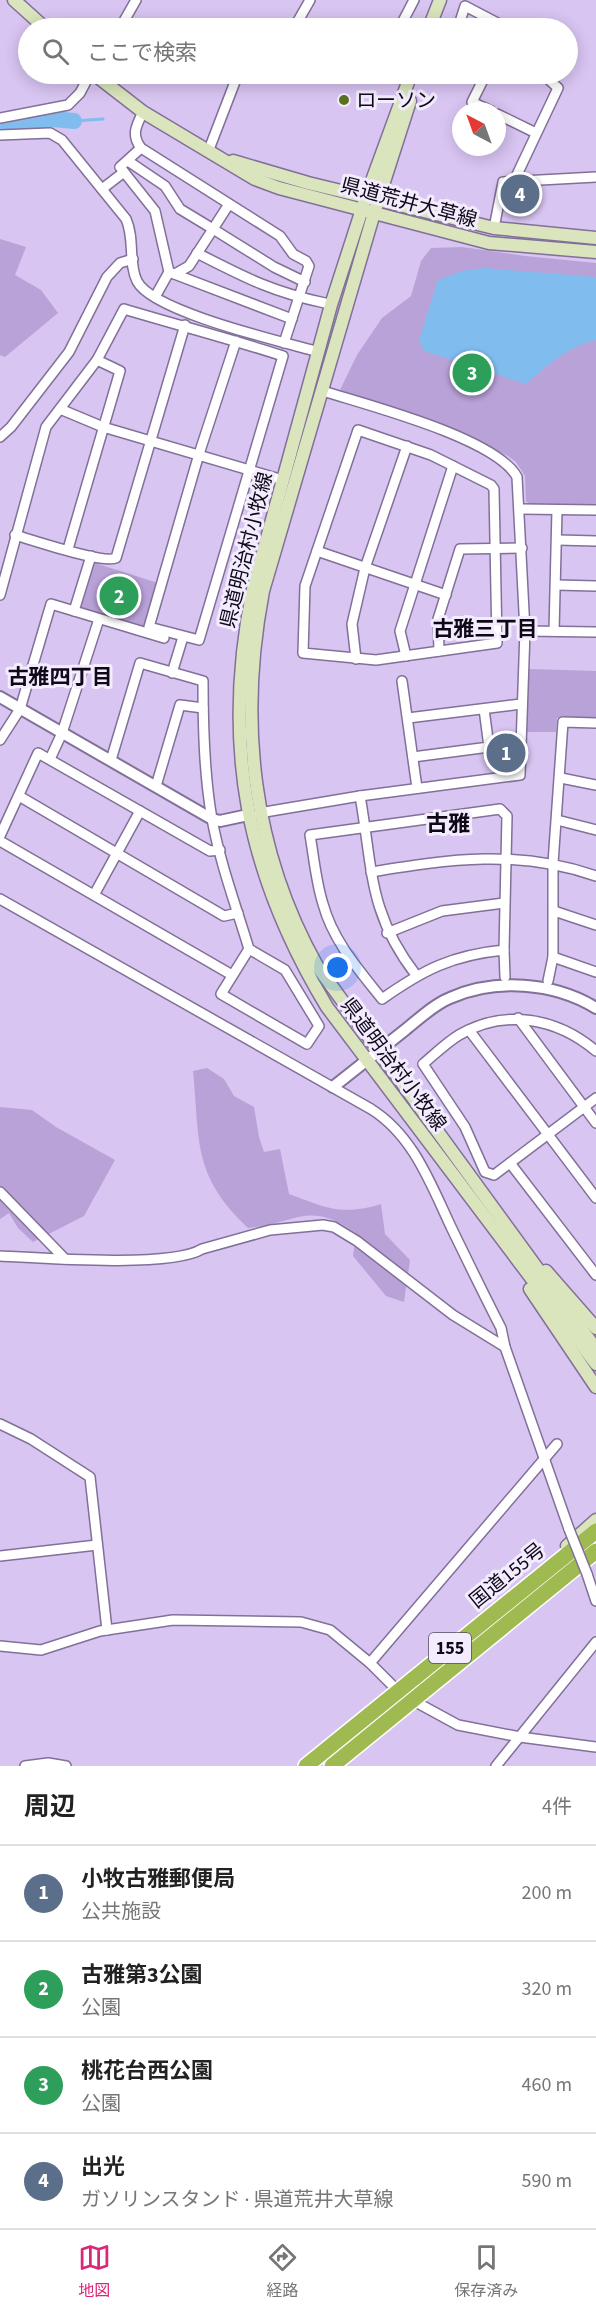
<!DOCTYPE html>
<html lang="ja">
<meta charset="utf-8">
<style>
:root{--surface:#fff;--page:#f2f2f2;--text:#222;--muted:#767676;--line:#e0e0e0;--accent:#db2777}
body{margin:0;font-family:"Source Sans 3","Noto Sans JP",sans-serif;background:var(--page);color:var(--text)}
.compass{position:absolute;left:452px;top:102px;width:54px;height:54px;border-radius:50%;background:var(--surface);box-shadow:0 3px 15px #0003;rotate:319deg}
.you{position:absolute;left:338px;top:968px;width:21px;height:21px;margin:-15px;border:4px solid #fff;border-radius:50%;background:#1a73e8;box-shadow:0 0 0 9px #1a73e833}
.badge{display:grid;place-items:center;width:39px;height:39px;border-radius:50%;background:var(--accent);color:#fff;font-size:20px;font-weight:700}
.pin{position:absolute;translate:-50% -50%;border:3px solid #fff;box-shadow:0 2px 6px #0006}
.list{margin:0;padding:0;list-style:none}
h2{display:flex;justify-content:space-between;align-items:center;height:78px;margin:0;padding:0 24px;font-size:26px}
h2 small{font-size:20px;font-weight:400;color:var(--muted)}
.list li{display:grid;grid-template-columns:39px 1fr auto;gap:18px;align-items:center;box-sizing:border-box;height:96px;padding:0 24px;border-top:2px solid var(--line)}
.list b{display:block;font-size:22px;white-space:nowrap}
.list p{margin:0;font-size:20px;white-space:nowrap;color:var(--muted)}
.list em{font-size:20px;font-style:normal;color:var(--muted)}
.icon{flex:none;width:33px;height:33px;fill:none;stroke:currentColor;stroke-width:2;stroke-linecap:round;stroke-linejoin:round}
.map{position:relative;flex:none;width:596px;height:1766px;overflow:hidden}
.search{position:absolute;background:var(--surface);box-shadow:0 3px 15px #0003;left:18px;right:18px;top:18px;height:66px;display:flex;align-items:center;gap:15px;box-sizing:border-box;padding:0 21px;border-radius:33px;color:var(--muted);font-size:22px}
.sheet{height:462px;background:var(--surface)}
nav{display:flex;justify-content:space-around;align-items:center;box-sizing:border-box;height:84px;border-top:2px solid var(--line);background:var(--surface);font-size:16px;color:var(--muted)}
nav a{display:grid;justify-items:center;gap:3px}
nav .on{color:var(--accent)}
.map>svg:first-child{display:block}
.green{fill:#b9a2d8}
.water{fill:#80bdee}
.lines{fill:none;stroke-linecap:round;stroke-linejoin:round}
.stream{stroke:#80bdee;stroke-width:3}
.river{stroke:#80bdee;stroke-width:16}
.minor-casing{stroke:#817098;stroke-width:12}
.tertiary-casing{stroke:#817098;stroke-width:14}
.secondary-casing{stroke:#817098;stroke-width:15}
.trunk-casing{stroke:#fff;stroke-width:18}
.minor{stroke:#fff;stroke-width:9}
.tertiary{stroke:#fff;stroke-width:10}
.secondary{stroke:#dae5bd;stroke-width:12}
.trunk{stroke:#9eba50;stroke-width:15}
.minor-bridge-casing{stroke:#817098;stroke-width:12;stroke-linecap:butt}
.minor-bridge{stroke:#fff;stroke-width:9}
.poi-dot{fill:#5b7122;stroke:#f3ecfe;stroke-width:2}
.labels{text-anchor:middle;stroke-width:6;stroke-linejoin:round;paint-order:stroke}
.shield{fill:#f3ecfe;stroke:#534c5c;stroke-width:1.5}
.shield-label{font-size:18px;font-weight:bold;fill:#0f0817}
.poi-label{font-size:20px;fill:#0f0817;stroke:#f3ecfe;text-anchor:start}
.street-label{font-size:20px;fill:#0f0817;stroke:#f3ecfe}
.neighbourhood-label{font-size:21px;font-weight:bold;fill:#0f0817;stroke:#f3ecfe}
.quarter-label{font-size:22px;font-weight:bold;fill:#0f0817;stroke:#f3ecfe}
</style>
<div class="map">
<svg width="596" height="1766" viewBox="0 0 596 1766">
<rect width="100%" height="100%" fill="#d8c5f2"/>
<g class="green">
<polygon points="0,239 26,247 15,275 41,290 58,313 5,357 0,355"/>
<polygon points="462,247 525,256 596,263 596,506 530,505 526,501 525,476 516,462 508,456 430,419 340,390 357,355 382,318 411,296 421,261 431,248"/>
<polygon points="95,563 158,583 144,628 81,608"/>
<polygon points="529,669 596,671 596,719 557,718 556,732 527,732"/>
<path d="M207,1068L224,1079L234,1096L254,1107L259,1137L264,1152L280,1149L289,1194C327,1208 341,1216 381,1204L385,1234L410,1260L404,1302L386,1296L353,1256L356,1233C308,1200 299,1223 248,1228C192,1175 200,1142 193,1071Z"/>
<polygon points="0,1107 32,1110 56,1127 115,1160 84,1216 33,1242 18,1228 9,1213 0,1219"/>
</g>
<path class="water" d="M484,268L596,277V340C567,347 548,365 526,384L424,351L419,340L438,280L462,271Z"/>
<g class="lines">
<polyline class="stream" points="74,121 103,119"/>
<polyline class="river" points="0,126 53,119 74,121"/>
<g class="minor-casing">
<g id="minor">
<polyline points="120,28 136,0"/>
<polyline points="294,28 310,0"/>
<polyline points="409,28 402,23 414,0"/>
<polyline points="458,28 465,6 507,28"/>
<polyline points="486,74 472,102 491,111"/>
<path d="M143,112C136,126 131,135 141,148L280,236L293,254L306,261L309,266L284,343"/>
<polyline points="497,114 536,133"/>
<polyline points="0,118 68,105 80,93 90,74"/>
<path d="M0,135L50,133L62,140L126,219C135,239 128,263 137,281C152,312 284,342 319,352"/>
<polyline points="141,148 120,167 155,211 169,272 292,319"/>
<polyline points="208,152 238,74"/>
<polyline points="128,161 165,186 180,209 213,229 189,266 175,274"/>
<polyline points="514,181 558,88 543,74"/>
<polyline points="102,189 124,172"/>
<polyline points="229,204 213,229 274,267 305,282"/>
<polyline points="494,228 503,182 596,177"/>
<path d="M197,253C244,277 272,292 325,303"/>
<polyline points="155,297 169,272"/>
<polyline points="60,409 103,427 283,480"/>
<polygon points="358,430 431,455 491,485 494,489 497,643 376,660 303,653 305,586"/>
<polyline points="0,437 11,427 69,352 107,277 120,263 133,259"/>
<polyline points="521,509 596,510"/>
<path d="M15,535C32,540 104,564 116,558L185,325"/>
<polyline points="558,540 596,541"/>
<polyline points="68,549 120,371 97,360"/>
<polyline points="317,551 446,595"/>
<polyline points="556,585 596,586"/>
<path d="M0,595L46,427L97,360L124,309C177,325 231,339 283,356L199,640L149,627L199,454L236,341"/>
<polyline points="74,611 91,556"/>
<polyline points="525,631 596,632"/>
<polyline points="554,631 557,510"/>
<polyline points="439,651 438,619 460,549 522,548"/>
<polyline points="406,656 400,631 453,466"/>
<polyline points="356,659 352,624 365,568 407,446"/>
<polyline points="172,673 183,637"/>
<polyline points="402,681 417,788"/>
<polyline points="408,718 521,704"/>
<polyline points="596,723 563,722 553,863 553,957 596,972"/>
<polyline points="0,740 20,709 51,604 164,638"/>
<polyline points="413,757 489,747 484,709"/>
<polyline points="50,759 62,733 99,619"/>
<path d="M111,760L140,663L203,681C203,727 204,774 212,819C220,863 236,906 249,949L285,970L319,1026L307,1044L221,994L249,949"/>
<polyline points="561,778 596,785"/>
<polyline points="156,786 180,705 203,708"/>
<polyline points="19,796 224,916 238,913"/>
<path d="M360,796C373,869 368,913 416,975"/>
<path d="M500,809L507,816L504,950C452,955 423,970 382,999C359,970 333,941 323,904C316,882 314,858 310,835Z"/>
<path d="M259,813L360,796L520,775L525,631L517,477C496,438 367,405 323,391"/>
<polyline points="557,820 596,830"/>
<polyline points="0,836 38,753 210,851 220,850"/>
<polyline points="0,841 232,975"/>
<path d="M371,872C450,859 518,849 596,876"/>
<polyline points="94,895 140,811"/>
<path d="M0,899L371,1109C414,1136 431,1185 452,1229C468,1262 484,1295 501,1328L505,1347L569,1529"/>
<polyline points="554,911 596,925"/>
<polyline points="387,933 442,911 504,903"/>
<polyline points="504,950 505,977"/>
<polyline points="548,981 553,957"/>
<polyline points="518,1018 596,1123"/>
<polyline points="469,1030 596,1198"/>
<path d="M596,1051C557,1018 505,1008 459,1035C446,1043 435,1054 423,1064L465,1127L485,1172L494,1175L596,1098"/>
<polyline points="510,1163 596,1275"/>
<polyline points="0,1192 65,1259"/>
<path d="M0,1256C40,1258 172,1268 202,1249L270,1230L323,1225L334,1227L357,1241L453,1315L505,1347"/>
<polyline points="0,1424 31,1439 90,1477 107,1630"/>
<polyline points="0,1556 97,1545"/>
<polyline points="587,1574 596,1601"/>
<polyline points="0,1646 41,1650 100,1631 173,1620 301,1622 330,1630 370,1663 400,1693"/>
<polyline points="370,1663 557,1444"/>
<polyline points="412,1700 458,1725 520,1737 596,1747"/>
<polyline points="25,1766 48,1763 66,1766"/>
<polyline points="496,1766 596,1642"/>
</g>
</g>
<g class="tertiary-casing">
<g id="tertiary">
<polyline points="0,697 212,819 220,821 248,815"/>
<path d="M333,1087C357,1068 381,1049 405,1030C419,1019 433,1005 450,998C495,978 554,982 596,1008"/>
</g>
</g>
<g class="secondary-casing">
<g id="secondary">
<polyline points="14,0 45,28"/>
<polyline points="429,28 440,0"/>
<polyline points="94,74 143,112 255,179 279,188 489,243 596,252"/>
<path d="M411,74L366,197L331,305L253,589C221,744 246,873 327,1007L596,1364"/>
<path d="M410,101L374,213L263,591C238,721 252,850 317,966L596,1349"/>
<polyline points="233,161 308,183 494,228 596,238"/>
<polyline points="546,1271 596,1328"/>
<polyline points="530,1289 596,1387"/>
<polyline points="567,1546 596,1520"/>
</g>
</g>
<g class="trunk-casing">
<g id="trunk">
<polyline points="306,1766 596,1531"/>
<polyline points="332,1766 596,1551"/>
</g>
</g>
<use href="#minor" class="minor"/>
<use href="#tertiary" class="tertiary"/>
<use href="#secondary" class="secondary"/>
<use href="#trunk" class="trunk"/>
<g class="minor-bridge-casing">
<polyline id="minor-bridge" points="569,1529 587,1574"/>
</g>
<use href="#minor-bridge" class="minor-bridge"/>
</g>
<circle class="poi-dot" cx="344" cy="100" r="6"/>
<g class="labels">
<rect class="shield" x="429" y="1633" width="42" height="30" rx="4.5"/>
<g class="shield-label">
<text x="450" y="1654">155</text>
</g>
<g class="poi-label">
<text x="356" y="107">ローソン</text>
</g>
<g class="street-label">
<text transform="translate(409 202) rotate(15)" y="7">県道荒井大草線</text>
<text transform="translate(246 550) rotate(-76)" y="7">県道明治村小牧線</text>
<text transform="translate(394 1064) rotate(53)" y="7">県道明治村小牧線</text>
<text transform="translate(507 1575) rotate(-39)" y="7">国道155号</text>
</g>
<g class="neighbourhood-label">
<text x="485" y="636">古雅三丁目</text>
<text x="60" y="684">古雅四丁目</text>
</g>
<g class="quarter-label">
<text x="448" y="831">古雅</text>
</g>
</g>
</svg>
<svg class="compass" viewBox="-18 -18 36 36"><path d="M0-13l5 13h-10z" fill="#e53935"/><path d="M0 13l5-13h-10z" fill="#767676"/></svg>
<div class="you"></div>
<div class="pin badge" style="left:506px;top:753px;background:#5c6f8a">1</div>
<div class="pin badge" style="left:119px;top:596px;background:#2e9e5b">2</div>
<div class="pin badge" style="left:472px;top:373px;background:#2e9e5b">3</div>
<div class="pin badge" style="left:520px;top:194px;background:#5c6f8a">4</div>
<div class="search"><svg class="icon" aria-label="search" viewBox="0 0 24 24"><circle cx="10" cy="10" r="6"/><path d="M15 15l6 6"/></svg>ここで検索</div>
</div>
<section class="sheet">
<h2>周辺<small>4件</small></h2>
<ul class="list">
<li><span class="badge" style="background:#5c6f8a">1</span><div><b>小牧古雅郵便局</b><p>公共施設</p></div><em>200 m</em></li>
<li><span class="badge" style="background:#2e9e5b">2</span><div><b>古雅第3公園</b><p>公園</p></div><em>320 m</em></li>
<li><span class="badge" style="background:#2e9e5b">3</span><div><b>桃花台西公園</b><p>公園</p></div><em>460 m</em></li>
<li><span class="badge" style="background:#5c6f8a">4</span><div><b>出光</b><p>ガソリンスタンド · 県道荒井大草線</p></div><em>590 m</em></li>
</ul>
</section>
<nav>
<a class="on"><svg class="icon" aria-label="map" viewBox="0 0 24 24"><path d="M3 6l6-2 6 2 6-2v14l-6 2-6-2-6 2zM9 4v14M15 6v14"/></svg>地図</a>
<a><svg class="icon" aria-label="directions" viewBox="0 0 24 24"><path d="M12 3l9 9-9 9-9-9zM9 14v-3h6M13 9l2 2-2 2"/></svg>経路</a>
<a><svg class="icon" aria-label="saved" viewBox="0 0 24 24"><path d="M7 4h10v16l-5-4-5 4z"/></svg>保存済み</a>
</nav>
